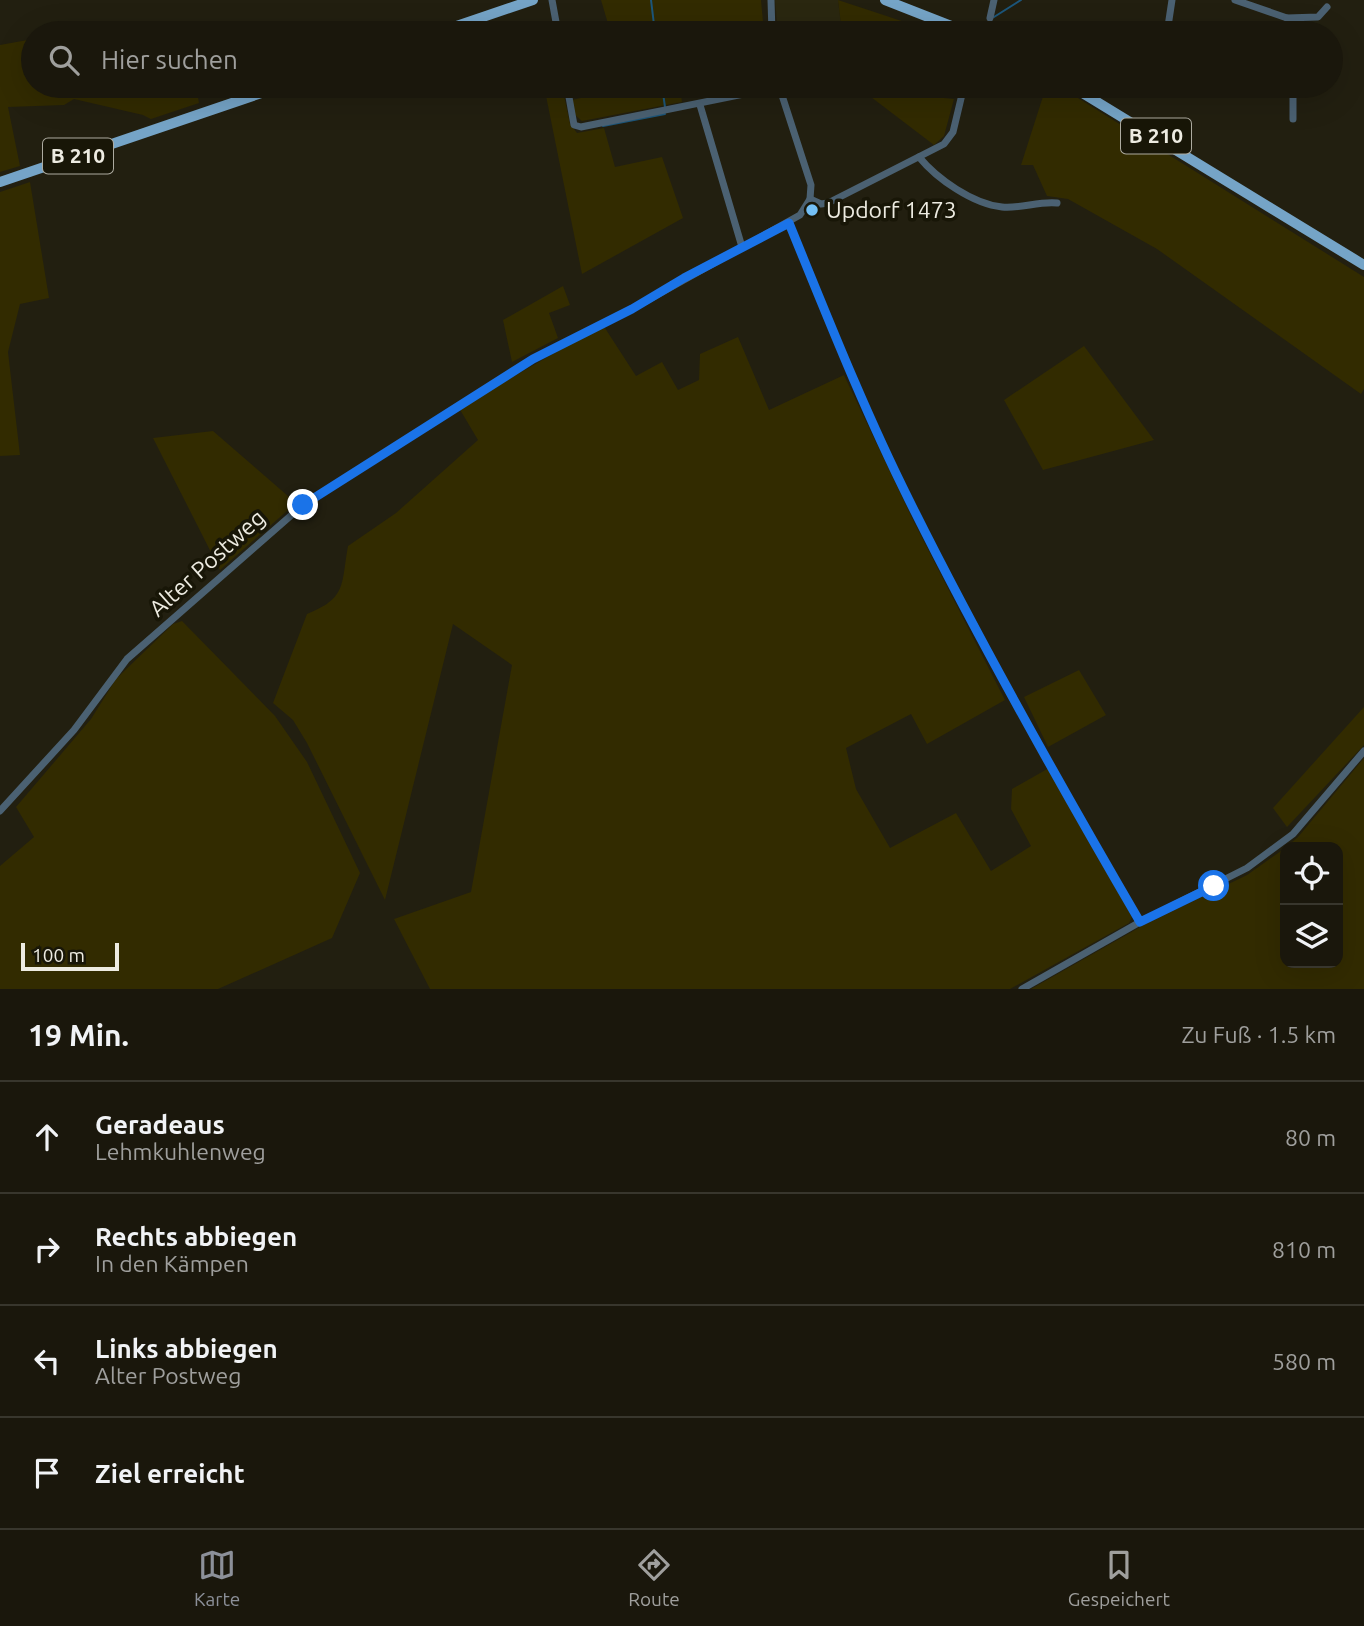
<!DOCTYPE html>
<html lang="de">
<meta charset="utf-8">
<style>
:root{--surface:#1a170c;--page:#27241a;--text:#f1f3f6;--muted:#9f9f9d;--line:#38362d;--accent:#8c9099}
body{margin:0;font-family:Ubuntu,sans-serif;background:var(--page);color:var(--text)}
.controls{position:absolute;right:21px;bottom:21px;display:grid;overflow:hidden;border-radius:14px;box-shadow:0 7px 28px #0002}
.controls button{width:63px;height:63px;display:grid;place-items:center;padding:0;border:0;border-bottom:2px solid var(--line);background:var(--surface);color:var(--text);font:35px sans-serif}
.scale{position:absolute;left:21px;bottom:18px;width:98px;box-sizing:border-box;padding-left:7px;border:4px solid #edebe1;border-top:0;font-size:19px;line-height:24px;white-space:nowrap;color:#edebe1;-webkit-text-stroke:5px #181607;paint-order:stroke}
.stop{position:absolute;width:21px;height:21px;margin:-16px;border:5px solid #1a73e8;border-radius:50%;background:#fff}
.stop.end{background:#1a73e8;border-color:#fff;box-shadow:0 2px 7px #0008}
.list{margin:0;padding:0;list-style:none}
h2{display:flex;justify-content:space-between;align-items:center;height:91px;margin:0;padding:0 28px;font-size:30px}
h2 small{font-size:23px;font-weight:400;color:var(--muted)}
.list li{display:grid;grid-template-columns:46px 1fr auto;gap:21px;align-items:center;box-sizing:border-box;height:112px;padding:0 28px;border-top:2px solid var(--line)}
.list b{display:block;font-size:26px;white-space:nowrap}
.list p{margin:0;font-size:23px;white-space:nowrap;color:var(--muted)}
.list em{font-size:23px;font-style:normal;color:var(--muted)}
.icon{flex:none;width:38px;height:38px;fill:none;stroke:currentColor;stroke-width:2;stroke-linecap:round;stroke-linejoin:round}
.map{position:relative;flex:none;width:1364px;height:989px;overflow:hidden}
.search{position:absolute;background:var(--surface);box-shadow:0 7px 28px #0002;left:21px;right:21px;top:21px;height:77px;display:flex;align-items:center;gap:18px;box-sizing:border-box;padding:0 24px;border-radius:38px;color:var(--muted);font-size:26px}
.sheet{height:539px;background:var(--surface)}
nav{display:flex;justify-content:space-around;align-items:center;box-sizing:border-box;height:98px;border-top:2px solid var(--line);background:var(--surface);font-size:19px;color:var(--muted)}
nav a{display:grid;justify-items:center;gap:4px}
nav .on{color:var(--accent)}
.map>svg:first-child{display:block}
.built{fill:#2a2710}
.green{fill:#322b00}
.lines{fill:none;stroke-linecap:round;stroke-linejoin:round}
.stream{stroke:#1c567a;stroke-width:2}
.minor{stroke:#4b6172;stroke-width:7}
.primary{stroke:#75a4c7;stroke-width:10}
.route{stroke:#1a73e8;stroke-width:9}
.poi-dot{fill:#74c0f6;stroke:#181607;stroke-width:2.5}
.labels{text-anchor:middle;stroke-width:7;stroke-linejoin:round;paint-order:stroke}
.shield{fill:#181607;stroke:#adaba0;stroke-width:2}
.shield-label{font-size:21px;font-weight:bold;fill:#edebe1}
.poi-label{font-size:23px;fill:#edebe1;stroke:#181607;text-anchor:start}
.street-label{font-size:23px;fill:#edebe1;stroke:#181607}
</style>
<div class="map">
<svg width="1364" height="989" viewBox="0 0 1364 989">
<rect width="100%" height="100%" fill="#221f10"/>
<polygon class="built" points="775,0 838,0 842,33 778,33"/>
<g class="green">
<polygon points="601,0 761,0 764,33 596,33 609,27"/>
<polygon points="838,0 938,33 842,33"/>
<polygon points="33,39 33,86 196,86 199,103 151,119 143,115 74,99 64,105 8,107 20,166 0,172 0,45"/>
<polygon points="544,86 562,86 570,124 577,133 604,128 615,167 662,157 683,218 582,274"/>
<polygon points="606,86 680,86 682,102 582,121 574,114 572,100 606,92"/>
<polygon points="869,86 934,86 934,97 954,99 944,136 934,145 871,97"/>
<polygon points="1046,87 1078,98 1364,277 1364,389 1361,394 1157,249 1068,199 1047,196 1033,165 1021,165"/>
<polygon points="30,182 49,298 20,304 8,352 20,455 0,456 0,192"/>
<polygon points="563,286 570,305 549,313 558,338 512,362 503,320"/>
<path d="M603,325L636,376L662,362L678,390L699,380L700,354L738,337L769,410L844,375L914,522L1005,700L927,744L911,714L846,748L856,789L890,848L956,813L991,871L1031,846L1011,809L1012,789L1049,768L1132,917L1129,923L1010,989H430L394,919L471,892L512,665L453,624L385,900L307,743L293,720L273,703L307,614C347,598 341,585 348,546L396,513L478,440L459,408Z"/>
<polygon points="1084,346 1154,440 1043,470 1004,400"/>
<polygon points="213,431 296,503 220,570 153,438"/>
<polygon points="182,621 275,716 307,762 360,873 332,938 218,989 0,989 0,866 34,837 16,807 91,719 116,679 173,624"/>
<polygon points="1079,670 1106,715 1048,747 1024,697"/>
<polygon points="1364,707 1364,745 1287,827 1273,808"/>
<polygon points="1364,758 1364,989 1031,989 1142,926 1247,875 1285,848 1285,963 1338,963 1338,847 1286,847 1298,837"/>
</g>
<g class="lines">
<g class="stream">
<polyline points="651,0 655,33"/>
<polyline points="994,17 1021,0"/>
<polyline points="662,86 665,107"/>
<polyline points="603,126 665,114"/>
</g>
<g class="minor">
<polyline points="552,0 558,33"/>
<polyline points="771,0 772,33"/>
<polyline points="1235,0 1287,18 1291,21 1292,33"/>
<polyline points="990,18 994,0"/>
<polyline points="1287,18 1318,17 1327,7"/>
<polyline points="1117,32 1167,32"/>
<polyline points="1167,33 1172,0"/>
<polyline points="567,86 574,125 581,127 779,87"/>
<polyline points="1293,86 1293,119"/>
<polyline points="700,105 742,247"/>
<path d="M919,157C937,179 973,204 1002,207C1020,209 1039,201 1057,203"/>
<polyline points="810,199 821,204 828,203 944,144 953,132 964,86"/>
<path d="M789,223C827,316 864,410 909,500C981,643 1059,783 1140,922"/>
<polyline points="0,811 74,730 127,659 303,505 533,359 632,309 800,215 810,199 811,185 779,86"/>
<polyline points="1022,989 1140,922 1247,868 1293,834 1364,751"/>
</g>
<g class="primary">
<polyline points="885,0 969,33"/>
<polyline points="436,33 533,0"/>
<polyline points="1071,86 1364,265"/>
<polyline points="0,182 282,86"/>
</g>
</g>
<g class="lines">
<path class="route" d="M303,505L533,359L632,309L684,278L789,223C827,316 864,410 909,500C980,643 1059,783 1140,922L1214,886"/>
</g>
<circle class="poi-dot" cx="812" cy="210" r="7"/>
<g class="labels">
<g class="shield">
<rect x="1121" y="118.5" width="70" height="35" rx="5"/>
<rect x="43" y="138.5" width="70" height="35" rx="5"/>
</g>
<g class="shield-label">
<text x="1156" y="143">B 210</text>
<text x="78" y="163">B 210</text>
</g>
<g class="poi-label">
<text x="826" y="218">Updorf 1473</text>
</g>
<g class="street-label">
<text transform="translate(207 563) rotate(-42)" y="8">Alter Postweg</text>
</g>
</g>
</svg>
<div class="controls">
<button><svg class="icon" aria-label="locate" viewBox="0 0 24 24"><circle cx="12" cy="12" r="6"/><path d="M12 2v4M12 18v4M2 12h4M18 12h4"/></svg></button>
<button><svg class="icon" aria-label="layers" viewBox="0 0 24 24"><path d="M12 4l9 5-9 5-9-5zM3 14l9 5 9-5"/></svg></button>
</div>
<div class="scale">100 m</div>
<div class="stop" style="left:1214px;top:886px"></div>
<div class="stop end" style="left:303px;top:505px"></div>
<div class="search"><svg class="icon" aria-label="search" viewBox="0 0 24 24"><circle cx="10" cy="10" r="6"/><path d="M15 15l6 6"/></svg>Hier suchen</div>
</div>
<section class="sheet">
<h2>19 Min.<small>Zu Fuß · 1.5 km</small></h2>
<ul class="list">
<li><svg class="icon" aria-label="ahead" viewBox="0 0 24 24"><path d="M12 20V5M6 11l6-6 6 6"/></svg><div><b>Geradeaus</b><p>Lehmkuhlenweg</p></div><em>80 m</em></li>
<li><svg class="icon" aria-label="right" viewBox="0 0 24 24"><path d="M7 20v-9h11M14 6l5 5-5 5"/></svg><div><b>Rechts abbiegen</b><p>In den Kämpen</p></div><em>810 m</em></li>
<li><svg class="icon" aria-label="left" viewBox="0 0 24 24"><path d="M17 20v-9H6M10 6l-5 5 5 5"/></svg><div><b>Links abbiegen</b><p>Alter Postweg</p></div><em>580 m</em></li>
<li><svg class="icon" aria-label="arrive" viewBox="0 0 24 24"><path d="M6 21V4h12l-3 4 3 4H6"/></svg><div><b>Ziel erreicht</b></div></li>
</ul>
</section>
<nav>
<a class="on"><svg class="icon" aria-label="map" viewBox="0 0 24 24"><path d="M3 6l6-2 6 2 6-2v14l-6 2-6-2-6 2zM9 4v14M15 6v14"/></svg>Karte</a>
<a><svg class="icon" aria-label="directions" viewBox="0 0 24 24"><path d="M12 3l9 9-9 9-9-9zM9 14v-3h6M13 9l2 2-2 2"/></svg>Route</a>
<a><svg class="icon" aria-label="saved" viewBox="0 0 24 24"><path d="M7 4h10v16l-5-4-5 4z"/></svg>Gespeichert</a>
</nav>
